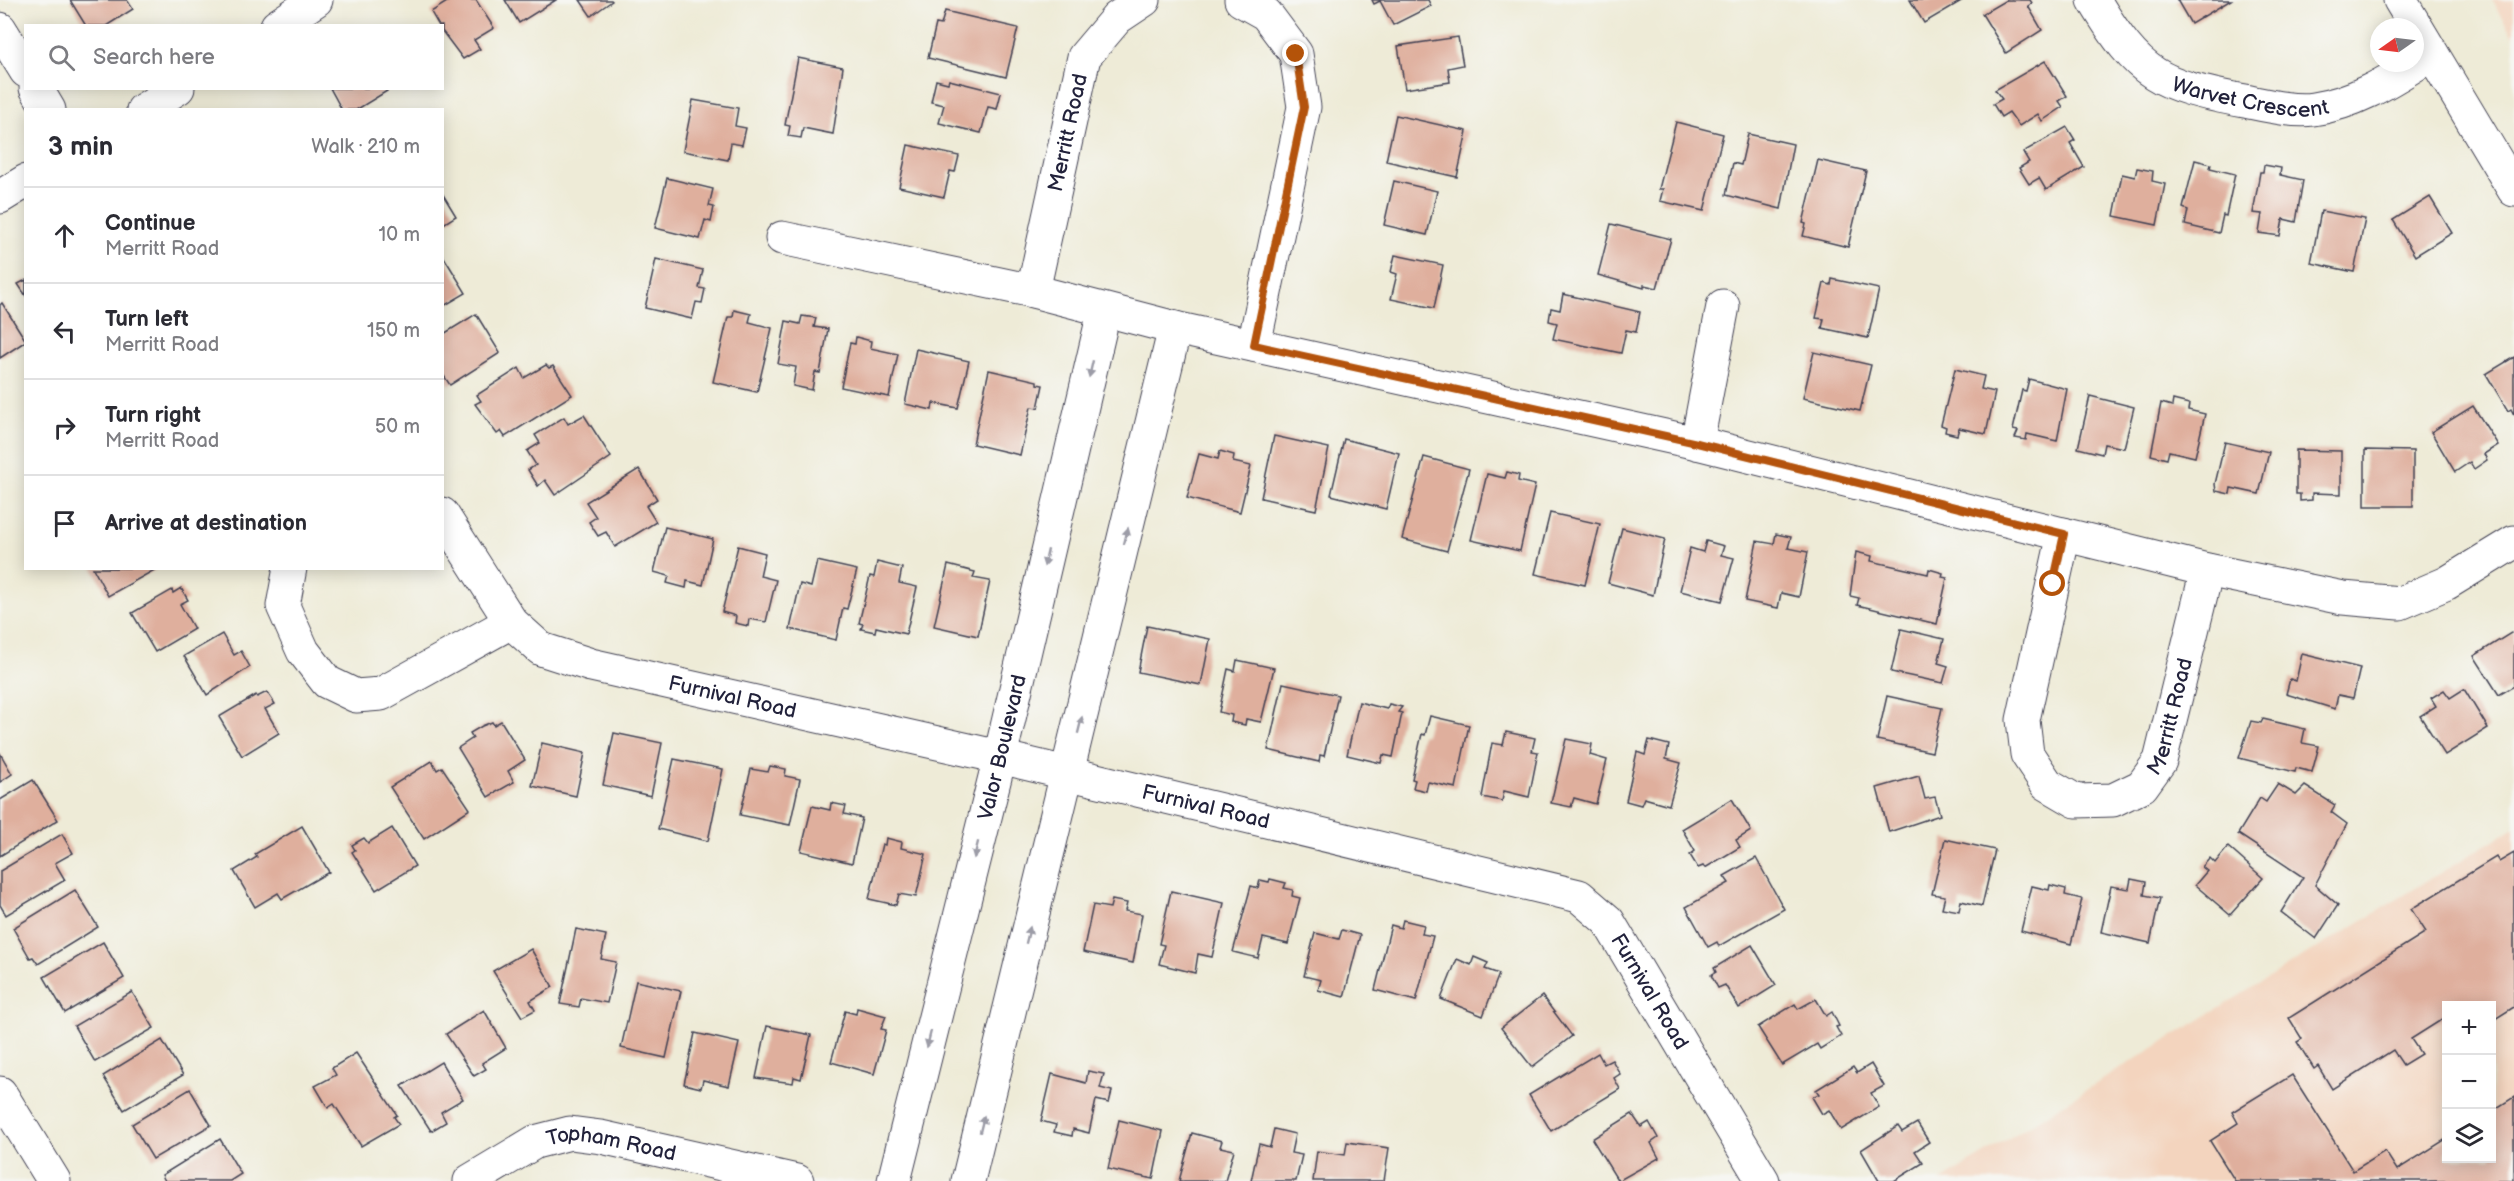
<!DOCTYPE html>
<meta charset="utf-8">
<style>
:root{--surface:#fff;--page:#f7f7f7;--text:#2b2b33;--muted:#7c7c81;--line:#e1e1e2}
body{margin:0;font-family:"Balsamiq Sans",sans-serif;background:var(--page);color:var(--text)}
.controls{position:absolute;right:18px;bottom:18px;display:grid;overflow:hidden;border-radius:0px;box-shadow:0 3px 15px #0003}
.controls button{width:54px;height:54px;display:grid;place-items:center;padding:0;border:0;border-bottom:2px solid var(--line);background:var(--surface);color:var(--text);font:30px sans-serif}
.compass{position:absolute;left:2370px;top:18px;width:54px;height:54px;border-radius:50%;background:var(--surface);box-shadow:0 3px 15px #0003;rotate:256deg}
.stop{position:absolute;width:18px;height:18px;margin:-14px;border:4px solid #b45309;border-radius:50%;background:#fff}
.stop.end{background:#b45309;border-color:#fff;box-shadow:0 2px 6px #0008}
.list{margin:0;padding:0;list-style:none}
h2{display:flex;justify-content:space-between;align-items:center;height:78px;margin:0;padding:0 24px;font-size:26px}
h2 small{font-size:20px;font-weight:400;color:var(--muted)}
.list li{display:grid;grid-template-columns:39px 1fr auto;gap:18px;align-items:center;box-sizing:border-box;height:96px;padding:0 24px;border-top:2px solid var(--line)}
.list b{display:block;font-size:22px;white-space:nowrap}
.list p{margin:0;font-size:20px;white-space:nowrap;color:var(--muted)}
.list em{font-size:20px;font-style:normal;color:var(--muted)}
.icon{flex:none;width:33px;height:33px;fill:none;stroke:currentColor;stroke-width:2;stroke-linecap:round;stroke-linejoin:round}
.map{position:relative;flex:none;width:2514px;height:1181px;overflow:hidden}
.search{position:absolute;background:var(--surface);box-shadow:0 3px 15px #0003;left:24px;top:24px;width:420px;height:66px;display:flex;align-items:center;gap:15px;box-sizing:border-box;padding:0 21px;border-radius:0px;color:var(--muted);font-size:22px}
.panel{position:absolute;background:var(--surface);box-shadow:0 3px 15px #0003;left:24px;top:108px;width:420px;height:462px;border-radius:0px}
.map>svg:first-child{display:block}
.built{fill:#f3d4be;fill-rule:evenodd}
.building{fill:#dfaf9d}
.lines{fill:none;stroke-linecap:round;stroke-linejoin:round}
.street-casing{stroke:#414052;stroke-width:35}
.secondary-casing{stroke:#414052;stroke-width:35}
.street{stroke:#fff;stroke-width:33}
.secondary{stroke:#fff;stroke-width:33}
.oneway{fill:#9c9ca7}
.route{stroke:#b45309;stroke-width:8}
.labels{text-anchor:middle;stroke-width:6;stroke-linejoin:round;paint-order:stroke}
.street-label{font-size:21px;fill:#22223b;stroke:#f6f6f2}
</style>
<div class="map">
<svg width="2514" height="1181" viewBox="0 0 2514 1181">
<rect width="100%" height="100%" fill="#f6f6f2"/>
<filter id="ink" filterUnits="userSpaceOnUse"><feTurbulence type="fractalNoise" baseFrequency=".0167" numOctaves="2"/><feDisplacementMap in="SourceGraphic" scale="12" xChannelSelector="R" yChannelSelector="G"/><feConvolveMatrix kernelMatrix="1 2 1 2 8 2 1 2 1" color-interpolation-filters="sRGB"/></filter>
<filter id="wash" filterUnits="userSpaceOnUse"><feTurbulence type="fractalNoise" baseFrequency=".008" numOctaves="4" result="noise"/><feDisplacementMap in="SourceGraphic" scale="24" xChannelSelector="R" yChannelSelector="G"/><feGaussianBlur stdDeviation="1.35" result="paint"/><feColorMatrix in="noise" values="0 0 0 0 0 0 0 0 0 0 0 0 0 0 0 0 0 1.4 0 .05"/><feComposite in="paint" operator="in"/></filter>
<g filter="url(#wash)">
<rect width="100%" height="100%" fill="#eeebd7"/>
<g class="built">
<polygon points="2491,0 2514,0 2514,37"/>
<path d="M2514,828V1181H1941L2134,1060ZM2446,1006H2492V1158H2446Z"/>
</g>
<g id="blocks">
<g class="building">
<polygon points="70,0 127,0 133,9 106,26 86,26"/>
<polygon points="450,0 476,0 494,28 474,40 480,49 463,59 442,31 442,26 439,26 431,12"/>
<polygon points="505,0 556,0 519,23"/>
<polygon points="580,0 611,0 612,1 591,16"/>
<polygon points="1372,0 1428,0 1431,6 1393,25 1380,1 1374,4"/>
<polygon points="1910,0 1963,0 1924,23"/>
<polygon points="2006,0 2030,0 2032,3 2028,6 2042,30 2006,53 1982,14"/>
<polygon points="2177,0 2231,0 2191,24"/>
<polygon points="945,11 1018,28 1006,77 928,58 936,24 941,25"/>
<polygon points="1458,37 1463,65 1448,68 1450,82 1405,89 1398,46"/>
<polygon points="798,58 843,67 833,134 803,128 801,138 788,136 790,126 785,125"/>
<polygon points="2045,61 2067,96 2059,101 2063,107 2042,121 2038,114 2019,126 2009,112 2001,117 1993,104 2002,99 1995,90"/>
<polygon points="936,80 948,83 949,80 1001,93 997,109 988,107 981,133 939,123 944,105 931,102"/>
<polygon points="330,88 385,88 387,91 356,110 342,110"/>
<polygon points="693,100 738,108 735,126 746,128 742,145 731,143 728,160 683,151"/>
<polygon points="1396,115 1467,131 1457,177 1386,161"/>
<polygon points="1676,122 1723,134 1704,211 1660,201 1663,189 1659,189"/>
<polygon points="2067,127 2075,140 2070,143 2084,167 2046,190 2039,178 2029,184 2019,168 2029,162 2023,152"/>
<polygon points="1748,134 1793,144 1781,209 1726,195 1733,163 1741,165"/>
<polygon points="908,145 959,156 955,172 950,171 944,197 899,187"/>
<polygon points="1818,160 1866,171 1848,247 1803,236 1806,224 1803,223"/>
<polygon points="2195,160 2211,164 2210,168 2235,174 2226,216 2223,215 2219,233 2185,225 2188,210 2183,208"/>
<polygon points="2264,165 2281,168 2280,175 2303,180 2296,222 2283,219 2280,236 2259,233 2262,214 2253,213 2260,172 2263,172"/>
<polygon points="2137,168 2153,171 2152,181 2165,184 2157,225 2114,216 2122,174 2135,177"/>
<polygon points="667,178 713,189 709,206 714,207 711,222 705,220 700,239 655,228"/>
<polygon points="1394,181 1437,191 1427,235 1384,225"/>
<polygon points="442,193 456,216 442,225"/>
<polygon points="2430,197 2452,233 2415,256 2393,220"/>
<polygon points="2321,211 2365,219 2354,272 2311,263"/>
<polygon points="1611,224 1671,239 1657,288 1644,285 1644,288 1598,275"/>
<polygon points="442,254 466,293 442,307"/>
<polygon points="1395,255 1443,265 1434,308 1391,299 1397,274 1391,272"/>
<polygon points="656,259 703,270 699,288 705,289 702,303 696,302 692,319 645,308"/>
<polygon points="1832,279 1879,289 1868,338 1822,328 1824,319 1816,318 1824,283 1831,285"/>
<polygon points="26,280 26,296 18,284"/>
<polygon points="1563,294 1640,312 1636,332 1626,330 1621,353 1553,339 1557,323 1549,321 1551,308 1560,310"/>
<polygon points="2,303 26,341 0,358 0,305"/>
<polygon points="734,310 751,314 749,322 772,328 757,392 713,382 728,317 733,317"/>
<polygon points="476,314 500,353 450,385 442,373 442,335"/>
<polygon points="802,316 816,318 814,327 828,329 820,373 815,372 812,390 793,386 796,367 778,364 786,321 800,324"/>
<polygon points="856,337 871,341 870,348 898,354 889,397 841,387 850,343 855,344"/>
<polygon points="916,349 969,361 958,408 933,403 932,410 905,404"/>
<polygon points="1814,352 1871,365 1860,411 1803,398"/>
<polygon points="2514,357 2514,415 2511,409 2508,411 2486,374"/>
<polygon points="546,365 549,368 553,366 572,395 505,437 501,431 497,434 475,404 481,401 477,395 519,368 524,378"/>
<polygon points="1955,369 1984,376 1981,389 1995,392 1986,434 1959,428 1957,435 1945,432 1946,427 1941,425"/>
<polygon points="989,370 1037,381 1037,384 1043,385 1038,408 1031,407 1020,455 973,444"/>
<polygon points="2029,379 2067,389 2057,441 2027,434 2026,440 2015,438 2018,431 2013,430 2022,390 2026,391"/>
<polygon points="2090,396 2134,407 2124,448 2104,444 2102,454 2078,448"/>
<polygon points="2173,400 2189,404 2188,410 2205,414 2195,457 2169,451 2167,459 2151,455 2161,403 2172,406"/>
<polygon points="2473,406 2498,445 2484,454 2487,460 2474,469 2470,462 2455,472 2431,432"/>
<polygon points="584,415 611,457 555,495 545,480 538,486 528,470 536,465 527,451 540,443 535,435 564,417 568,424"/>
<polygon points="1274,436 1329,448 1316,510 1261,498"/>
<polygon points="1344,439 1399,453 1386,509 1331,495"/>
<polygon points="2225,442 2269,452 2259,494 2231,488 2230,494 2216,491 2215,484"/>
<polygon points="2296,450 2341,451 2341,494 2312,493 2312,500 2300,501 2300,494 2296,494"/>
<polygon points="2365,450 2413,451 2413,506 2365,506"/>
<polygon points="1220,451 1234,455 1233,462 1251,466 1240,512 1187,498 1199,454 1218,459"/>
<polygon points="1424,457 1469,469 1447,551 1402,539"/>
<polygon points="639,469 657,499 646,506 656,522 615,547 606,532 598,536 589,522 596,517 586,502"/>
<polygon points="1507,472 1519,475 1518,481 1535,485 1520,551 1471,540 1487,474 1505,478"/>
<polygon points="1550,513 1600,524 1585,585 1535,574"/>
<polygon points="665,527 713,539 703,585 687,581 686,588 667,583 669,576 654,572"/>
<polygon points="1622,528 1665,539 1653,595 1608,583"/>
<polygon points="1776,534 1791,537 1788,548 1808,552 1799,597 1781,593 1778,608 1745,601 1757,541 1774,544"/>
<polygon points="1706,541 1724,546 1721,555 1734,558 1722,601 1680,591 1690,548 1703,552"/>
<polygon points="738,546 765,553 760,576 776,580 766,622 749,619 748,626 735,623 736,616 722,612"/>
<polygon points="1856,552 1872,556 1871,561 1928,574 1929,569 1943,573 1942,577 1947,578 1937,624 1857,605 1859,598 1850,596"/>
<polygon points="817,561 857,570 847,609 843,608 836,640 790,629 800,584 811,587"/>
<polygon points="877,562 902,568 899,583 917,587 906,634 876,627 875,632 861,629 863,624 859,623 870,576 874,577"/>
<polygon points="948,565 975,572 973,578 990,581 978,636 934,626"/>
<polygon points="93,568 158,568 108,596"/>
<polygon points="181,588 188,600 180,604 194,629 155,652 132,613 172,590 173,593"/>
<polygon points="1147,626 1210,639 1201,685 1138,672"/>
<polygon points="1901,629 1944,639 1938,663 1948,666 1943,683 1891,672"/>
<polygon points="2514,631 2514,686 2499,695 2474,656"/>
<polygon points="222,634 234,655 241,651 250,667 207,695 184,656"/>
<polygon points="2302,654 2360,668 2353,698 2338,695 2335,709 2286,694 2290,679 2296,681"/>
<polygon points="1237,660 1274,668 1261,722 1246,719 1245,725 1231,722 1232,715 1219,712 1228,669 1235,671"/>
<polygon points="1283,683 1338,695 1324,756 1320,755 1319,762 1268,750"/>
<polygon points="2464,689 2488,728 2445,755 2420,716 2436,706 2431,698 2444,690 2450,698"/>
<polygon points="267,692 275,704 265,709 279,733 242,756 219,717 256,695 257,697"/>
<polygon points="1887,696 1942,708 1932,752 1877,740"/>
<polygon points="1359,702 1387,709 1389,704 1402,707 1398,712 1402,713 1393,757 1383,755 1381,763 1347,755"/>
<polygon points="1430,716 1469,725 1456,788 1428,782 1426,791 1413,788 1415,780 1412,779 1421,738 1422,734 1425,735"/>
<polygon points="2263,719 2305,729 2302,743 2319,746 2312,772 2296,768 2295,772 2239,758 2251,721 2261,723"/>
<polygon points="501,721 525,760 508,771 514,782 488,797 458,748 473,738 470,733 482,726 492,722 494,725"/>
<polygon points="1506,732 1535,738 1532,751 1538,752 1529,797 1504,791 1502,801 1482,797 1492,743 1503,745"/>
<polygon points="614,733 662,743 651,796 603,785"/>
<polygon points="1566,739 1592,744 1590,755 1607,760 1596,804 1574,798 1571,807 1551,803"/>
<polygon points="1649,740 1669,745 1666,759 1681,763 1669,805 1644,798 1641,805 1626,801 1637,752 1645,755"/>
<polygon points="542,743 585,753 576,796 532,786"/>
<polygon points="0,753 12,774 0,782"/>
<polygon points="674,759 723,769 708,841 658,829"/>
<polygon points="432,761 437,770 442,767 470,809 424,839 390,787"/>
<polygon points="770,766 786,769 785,776 800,779 790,825 740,815 751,769 768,772"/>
<polygon points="1919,776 1925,799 1935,797 1940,815 1889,832 1877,788"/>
<polygon points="33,780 58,820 0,856 0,800"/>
<polygon points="2278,784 2296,795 2305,786 2335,805 2331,812 2347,824 2315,885 2338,905 2316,939 2281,912 2303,877 2238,834 2260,798 2266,802"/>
<polygon points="1732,799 1751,831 1736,840 1740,847 1705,868 1703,866 1698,868 1690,855 1695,851 1682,829"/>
<polygon points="831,803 846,806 844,814 862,818 852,863 801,851 812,806 830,810"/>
<polygon points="302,826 329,872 282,899 278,893 255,907 234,871 257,857 255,854"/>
<polygon points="392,828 415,866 376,890 352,852 355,850 352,845 364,838 368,843"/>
<polygon points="62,834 73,853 55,863 65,880 6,915 0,905 0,871"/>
<polygon points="886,838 902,842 901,848 926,854 916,897 899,894 896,905 869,899 882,844 885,845"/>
<polygon points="1945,839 1995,850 1982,906 1961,901 1959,911 1942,908 1945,896 1932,894"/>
<polygon points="2228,847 2263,878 2230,915 2195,885 2207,871 2202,867 2210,858 2215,863"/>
<polygon points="2514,853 2514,1007 2492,1021 2492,1006 2469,1003 2446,1006 2446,1017 2411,1039 2421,1054 2403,1065 2393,1050 2332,1089 2318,1066 2314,1069 2297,1042 2302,1039 2289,1018 2426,932 2411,909 2496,857 2499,862"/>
<polygon points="1756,858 1784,909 1719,946 1717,942 1708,947 1686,907 1729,883 1724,876"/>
<polygon points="1270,879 1286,883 1284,888 1293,890 1292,896 1300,898 1288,944 1263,938 1258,958 1233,952 1251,886 1258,888 1260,880 1269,882"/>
<polygon points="2131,879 2146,882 2144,895 2160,898 2150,943 2101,932 2111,886 2129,889"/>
<polygon points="2050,885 2066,889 2065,895 2082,899 2071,944 2021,931 2032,886 2049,890"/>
<polygon points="75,890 98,927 38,964 33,957 30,958 13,928"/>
<polygon points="1171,891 1224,903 1212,957 1198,954 1195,973 1159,964 1164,945 1159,944"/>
<polygon points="1112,900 1127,903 1125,911 1142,914 1133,963 1083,952 1093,905 1110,908"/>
<polygon points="1403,920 1424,925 1422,934 1433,936 1416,1001 1375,990 1391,925 1401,928"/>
<polygon points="576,929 606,935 601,959 616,962 607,1003 581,998 579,1007 560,1004"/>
<polygon points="1342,930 1360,935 1344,997 1318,990 1321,980 1304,976 1315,933 1339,939"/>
<polygon points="103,942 124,978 65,1013 44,977"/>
<polygon points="1752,945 1776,985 1739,1008 1725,985 1718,988 1711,975 1716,972 1714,968"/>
<polygon points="531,949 553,987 530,1001 535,1010 522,1017 493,971"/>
<polygon points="1474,957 1488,963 1485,969 1499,974 1483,1016 1441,999 1457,959 1471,965"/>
<polygon points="636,981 681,991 666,1058 621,1048"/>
<polygon points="132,992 154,1028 95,1062 74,1026"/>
<polygon points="1542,996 1572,1036 1532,1067 1501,1028"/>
<polygon points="1816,999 1826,1016 1832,1012 1839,1026 1836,1027 1841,1036 1820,1049 1817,1044 1782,1065 1758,1027 1795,1004 1798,1009"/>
<polygon points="857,1008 886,1016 881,1029 886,1030 874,1074 831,1062 845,1011 856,1014"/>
<polygon points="484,1010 506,1048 482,1063 486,1069 474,1076 446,1034"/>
<polygon points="767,1026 811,1035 801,1079 794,1077 793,1083 756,1078"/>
<polygon points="695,1033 739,1043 729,1086 703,1080 701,1088 684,1084"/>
<polygon points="162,1040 183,1075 124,1110 103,1076"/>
<polygon points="356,1053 397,1115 394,1117 399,1124 361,1146 334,1104 328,1108 315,1086 336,1075 332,1068"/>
<polygon points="1598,1053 1604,1064 1612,1060 1620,1074 1614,1078 1620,1089 1551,1131 1529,1095"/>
<polygon points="441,1062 463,1099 441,1112 446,1122 431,1131 402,1086"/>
<polygon points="1871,1064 1884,1086 1871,1093 1879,1107 1841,1130 1829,1110 1822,1114 1812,1097 1819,1094 1816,1090 1853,1067 1857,1073"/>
<polygon points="1088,1071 1104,1074 1100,1088 1112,1091 1109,1103 1096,1100 1089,1133 1073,1129 1072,1136 1054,1132 1056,1125 1041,1121 1052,1074 1086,1083"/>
<polygon points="2292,1075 2353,1171 2385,1151 2397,1170 2446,1139 2446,1158 2492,1158 2492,1111 2514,1097 2514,1181 2235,1181 2210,1141 2238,1123 2232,1112"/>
<polygon points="190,1089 211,1125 153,1159 132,1124"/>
<polygon points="1632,1114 1641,1127 1649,1122 1658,1138 1651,1143 1659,1158 1618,1181 1592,1139"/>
<polygon points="1119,1120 1163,1131 1153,1179 1108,1169"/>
<polygon points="1917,1123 1929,1142 1915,1151 1923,1163 1894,1181 1879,1181 1861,1150 1898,1126 1902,1132"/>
<polygon points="1274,1129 1295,1134 1291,1153 1302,1155 1296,1181 1251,1181 1259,1144 1270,1147"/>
<polygon points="1192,1133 1222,1141 1220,1147 1234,1150 1225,1181 1179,1181"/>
<polygon points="220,1139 241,1174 230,1181 165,1181 162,1175"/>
<polygon points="1347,1142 1389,1148 1384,1181 1313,1181 1317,1151 1345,1155"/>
</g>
</g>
</g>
<g filter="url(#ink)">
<use href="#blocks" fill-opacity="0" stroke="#414052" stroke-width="1.5"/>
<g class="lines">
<g class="street-casing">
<g id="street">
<polyline points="1241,0 1266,14 1296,54 1304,107 1254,345"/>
<path id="s1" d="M2094,0C2140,77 2159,85 2245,101C2265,105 2293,112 2313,109C2358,103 2395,77 2432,54"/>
<polyline points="277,26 316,0"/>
<polyline points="0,29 26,71"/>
<polyline points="36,88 49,110"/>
<polyline points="143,110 178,88"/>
<polyline points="0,197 26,181"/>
<polyline points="782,238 1033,291 1175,328 1697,443 2207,570 2343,598 2400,603 2447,583 2514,542"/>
<path id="s2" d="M1033,291L1084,57L1117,18L1144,0"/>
<polyline points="1697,443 1723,306"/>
<path id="s3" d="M442,514L511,622L541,649L591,665L1000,757L1579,896L1608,921L1763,1181"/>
<path id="s4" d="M2064,534L2023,720L2027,754L2047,784L2076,801L2113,800L2142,786L2160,761L2207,570"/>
<polyline points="290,568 283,606 303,651 327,682 356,696 381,694 511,622"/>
<polyline points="0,1093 54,1181"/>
<path id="s5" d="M470,1181L535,1142L570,1133L601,1137L797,1181"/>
<path id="s6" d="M894,1181L1000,757L1104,312"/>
<polyline points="968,1181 1175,328"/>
</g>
</g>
<g class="secondary-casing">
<polyline id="secondary" points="2400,0 2514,190"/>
</g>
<use href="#street" class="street"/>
<use href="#secondary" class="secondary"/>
</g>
<defs><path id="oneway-solid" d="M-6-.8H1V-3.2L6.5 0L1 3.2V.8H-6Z" transform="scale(1.5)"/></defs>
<g class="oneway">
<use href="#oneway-solid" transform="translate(1091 369) rotate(103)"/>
<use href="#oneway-solid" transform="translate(1126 536) rotate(-76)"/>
<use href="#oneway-solid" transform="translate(1046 558) rotate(103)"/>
<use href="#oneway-solid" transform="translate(1080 725) rotate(-76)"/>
<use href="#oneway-solid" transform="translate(976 850) rotate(104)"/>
<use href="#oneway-solid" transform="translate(1028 935) rotate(-76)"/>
<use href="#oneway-solid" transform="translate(929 1039) rotate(104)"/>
<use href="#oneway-solid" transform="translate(982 1124) rotate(-76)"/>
</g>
</g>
<g class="lines" filter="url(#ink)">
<polyline class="route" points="1296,54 1304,107 1254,345 1697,443 2064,534 2053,584"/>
</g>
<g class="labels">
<g class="street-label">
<text dy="7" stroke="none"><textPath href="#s1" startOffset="196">Warvet Crescent</textPath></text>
<text dy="7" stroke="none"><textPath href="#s2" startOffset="162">Merritt Road</textPath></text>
<text dy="7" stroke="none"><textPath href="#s3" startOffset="366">Furnival Road</textPath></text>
<text dy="7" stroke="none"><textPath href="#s4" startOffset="440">Merritt Road</textPath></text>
<text dy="7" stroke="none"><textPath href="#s6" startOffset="447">Valor Boulevard</textPath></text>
<text dy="7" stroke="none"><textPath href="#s3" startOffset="852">Furnival Road</textPath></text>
<text dy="7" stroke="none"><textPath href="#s3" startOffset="1356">Furnival Road</textPath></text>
<text dy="7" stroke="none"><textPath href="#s5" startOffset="154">Topham Road</textPath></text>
</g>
</g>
</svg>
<div class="controls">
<button>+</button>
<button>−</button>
<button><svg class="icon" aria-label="layers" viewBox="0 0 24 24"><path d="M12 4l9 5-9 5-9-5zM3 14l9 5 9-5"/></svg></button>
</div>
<svg class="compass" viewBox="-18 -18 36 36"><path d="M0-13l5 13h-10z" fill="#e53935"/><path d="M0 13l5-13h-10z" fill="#7c7c81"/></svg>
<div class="stop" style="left:2053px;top:584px"></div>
<div class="stop end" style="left:1296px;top:54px"></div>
<div class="search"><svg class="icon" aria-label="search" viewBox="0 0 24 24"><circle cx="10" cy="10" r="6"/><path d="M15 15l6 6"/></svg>Search here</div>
<section class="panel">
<h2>3 min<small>Walk · 210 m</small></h2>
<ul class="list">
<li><svg class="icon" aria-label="ahead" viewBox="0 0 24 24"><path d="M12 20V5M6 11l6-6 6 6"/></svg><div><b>Continue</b><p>Merritt Road</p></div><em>10 m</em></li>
<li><svg class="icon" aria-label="left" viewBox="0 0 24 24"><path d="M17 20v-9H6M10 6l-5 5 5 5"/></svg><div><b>Turn left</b><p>Merritt Road</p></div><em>150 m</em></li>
<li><svg class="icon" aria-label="right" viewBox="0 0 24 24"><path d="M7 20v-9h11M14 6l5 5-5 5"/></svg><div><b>Turn right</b><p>Merritt Road</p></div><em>50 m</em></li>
<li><svg class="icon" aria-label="arrive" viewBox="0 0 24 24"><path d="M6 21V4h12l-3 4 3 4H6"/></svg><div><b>Arrive at destination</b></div></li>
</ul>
</section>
</div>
